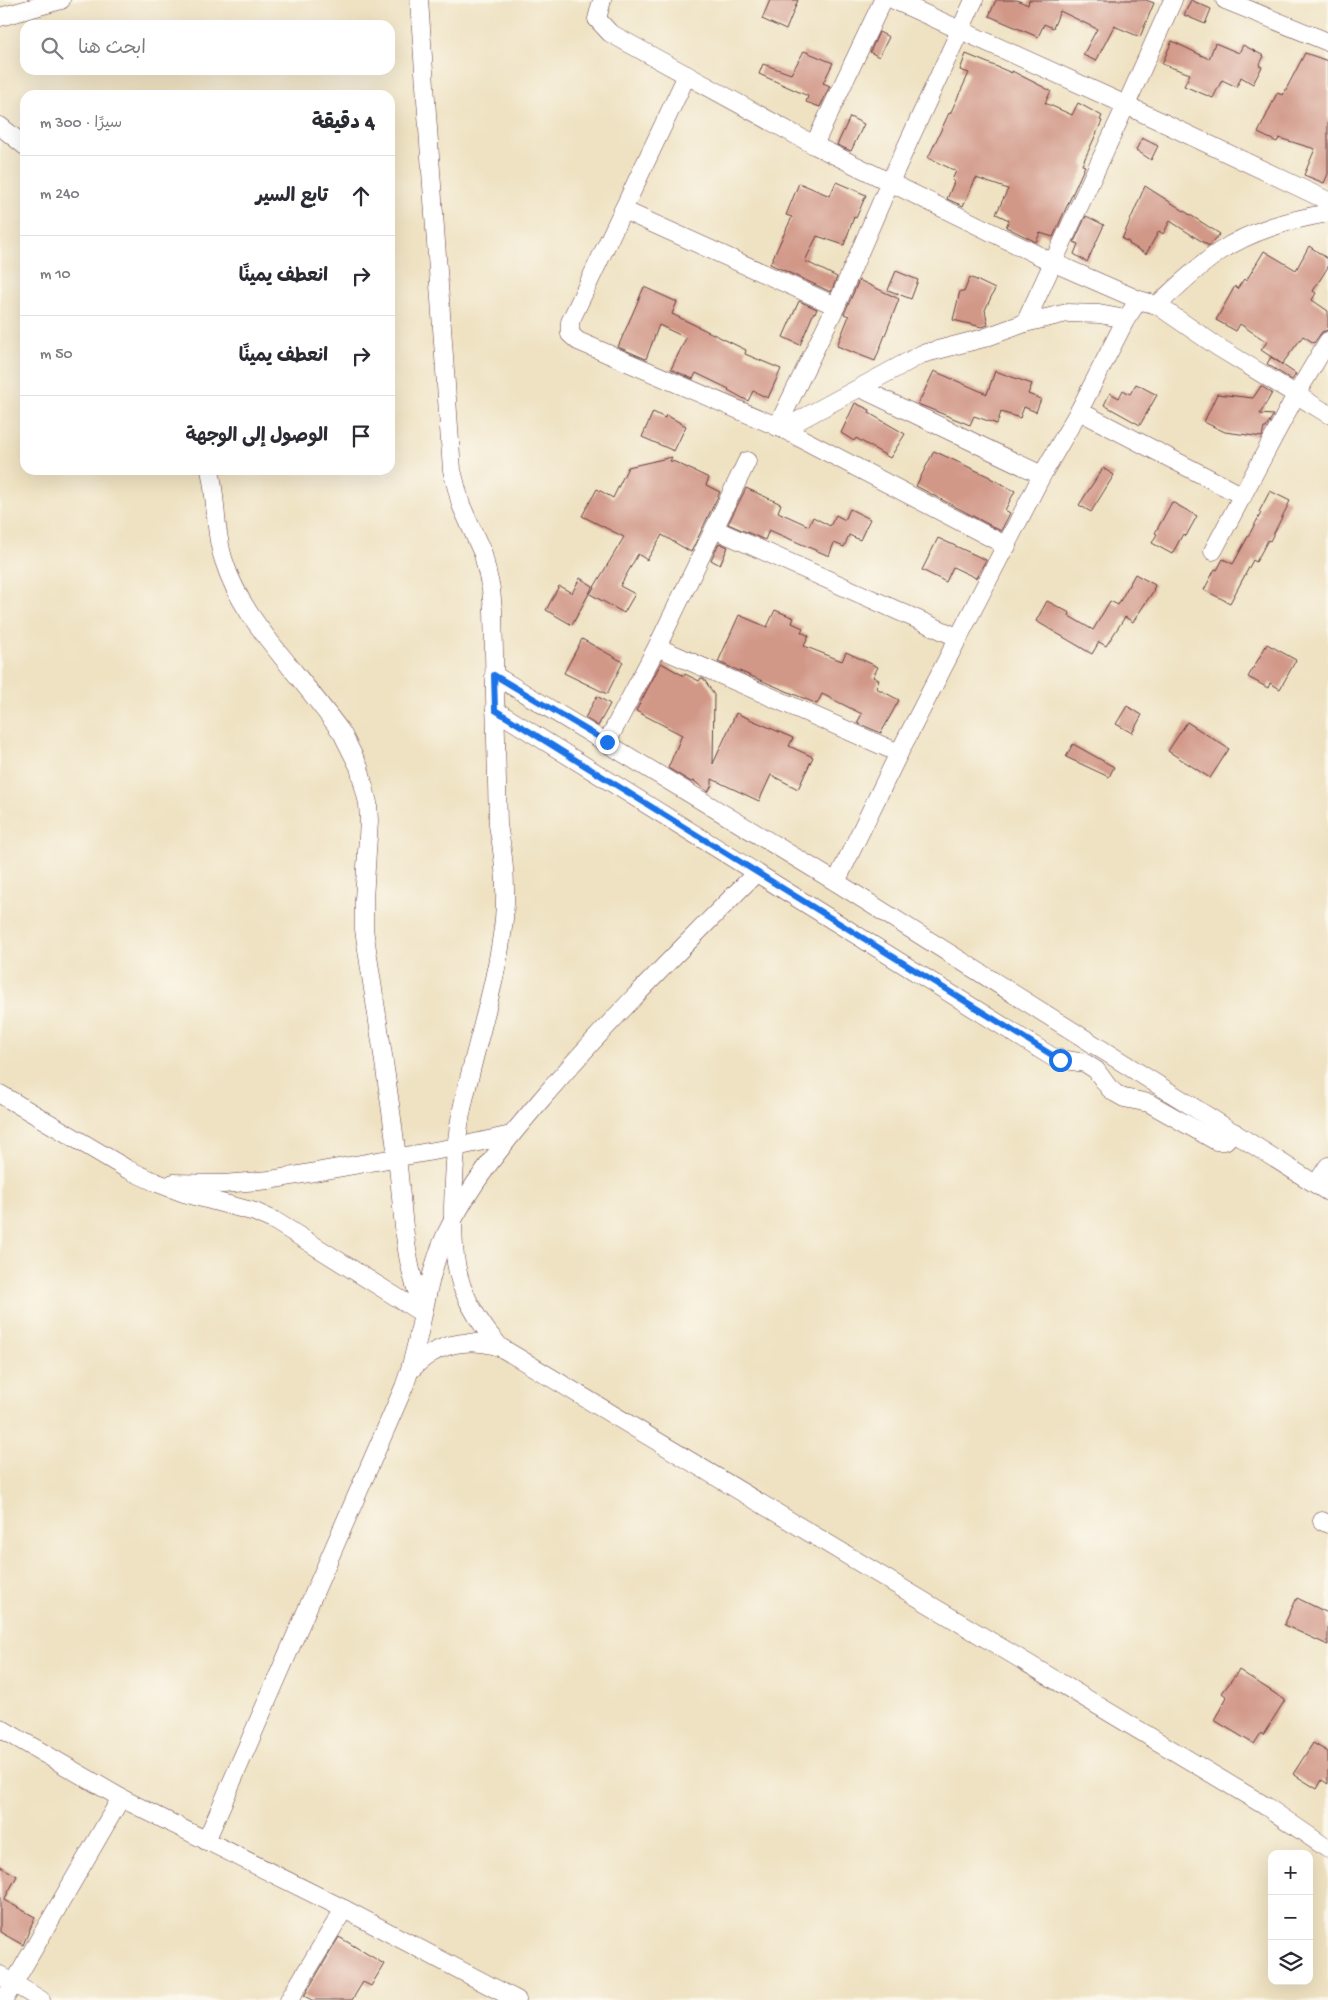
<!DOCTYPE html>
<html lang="ar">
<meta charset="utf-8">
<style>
:root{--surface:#fff;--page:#f7f7f7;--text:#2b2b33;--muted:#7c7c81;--line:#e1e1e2}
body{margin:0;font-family:"Gochi Hand","Playpen Sans Arabic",sans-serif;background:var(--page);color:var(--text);direction:rtl}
.controls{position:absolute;right:15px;bottom:15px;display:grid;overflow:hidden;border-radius:10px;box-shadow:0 5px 20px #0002}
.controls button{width:45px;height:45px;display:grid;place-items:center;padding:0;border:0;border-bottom:1px solid var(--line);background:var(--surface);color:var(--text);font:25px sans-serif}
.stop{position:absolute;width:15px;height:15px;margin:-11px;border:4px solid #1a73e8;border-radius:50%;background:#fff}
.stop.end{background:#1a73e8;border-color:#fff;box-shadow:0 1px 5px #0008}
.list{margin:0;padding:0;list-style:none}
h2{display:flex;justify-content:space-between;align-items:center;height:65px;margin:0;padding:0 20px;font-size:21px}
h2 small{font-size:16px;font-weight:400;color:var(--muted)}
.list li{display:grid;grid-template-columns:32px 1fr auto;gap:15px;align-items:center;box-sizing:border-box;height:80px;padding:0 20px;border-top:1px solid var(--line)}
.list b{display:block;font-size:19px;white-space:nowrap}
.list em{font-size:16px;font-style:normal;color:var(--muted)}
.icon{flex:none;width:28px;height:28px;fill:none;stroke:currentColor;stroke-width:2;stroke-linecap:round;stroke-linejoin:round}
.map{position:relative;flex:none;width:1328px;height:2000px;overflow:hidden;direction:ltr}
.search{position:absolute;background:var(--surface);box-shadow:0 5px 20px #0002;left:20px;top:20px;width:375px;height:55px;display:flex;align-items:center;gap:12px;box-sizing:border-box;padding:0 18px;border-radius:15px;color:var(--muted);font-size:19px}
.panel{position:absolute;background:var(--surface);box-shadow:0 5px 20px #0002;left:20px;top:90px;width:375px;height:385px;border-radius:15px;direction:rtl}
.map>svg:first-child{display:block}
.building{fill:#d19787}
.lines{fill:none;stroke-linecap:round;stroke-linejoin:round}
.minor-casing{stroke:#633c42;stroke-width:19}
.minor{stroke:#fff;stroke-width:18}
.route{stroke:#1a73e8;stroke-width:6}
</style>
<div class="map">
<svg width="1328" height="2000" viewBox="0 0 1328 2000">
<rect width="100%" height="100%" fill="#fbf7ec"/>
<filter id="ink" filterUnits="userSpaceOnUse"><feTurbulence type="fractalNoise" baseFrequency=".02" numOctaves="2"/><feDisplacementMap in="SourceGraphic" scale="10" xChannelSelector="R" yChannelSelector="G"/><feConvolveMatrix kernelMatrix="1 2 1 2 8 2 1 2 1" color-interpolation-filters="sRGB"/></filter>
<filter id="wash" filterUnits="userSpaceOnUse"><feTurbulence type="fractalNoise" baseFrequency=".0096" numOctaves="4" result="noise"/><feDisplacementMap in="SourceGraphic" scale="20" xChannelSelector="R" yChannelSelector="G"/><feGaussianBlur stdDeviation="1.12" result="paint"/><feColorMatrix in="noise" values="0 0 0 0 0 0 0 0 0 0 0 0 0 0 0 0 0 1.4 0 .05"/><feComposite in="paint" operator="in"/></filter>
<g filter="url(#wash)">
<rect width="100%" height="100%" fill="#efe2c2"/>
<g id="blocks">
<g class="building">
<polygon points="770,0 798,0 786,30 762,19"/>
<polygon points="996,0 1017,0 1028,5 1029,0 1146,0 1154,3 1140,37 1114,26 1096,61 1083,55 1097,29 1060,11 1053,28 1044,24 1038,37 989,16"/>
<polygon points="1191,0 1211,9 1205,24 1184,15"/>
<polygon points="879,32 889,37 879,57 870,52"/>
<polygon points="1172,41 1209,59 1215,43 1239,53 1243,45 1264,56 1259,66 1262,67 1253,84 1241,77 1237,87 1222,80 1213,98 1184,86 1190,74 1162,64"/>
<polygon points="804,51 833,63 823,83 830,86 820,107 806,102 808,96 759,74 763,64 791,74"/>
<polygon points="1305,53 1328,61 1328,174 1324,183 1304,175 1315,149 1279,138 1277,142 1258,133 1277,93 1283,95"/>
<polygon points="966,54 1012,73 1012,71 1051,91 1045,103 1072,115 1078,103 1102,116 1100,120 1102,121 1082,165 1085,166 1053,237 1040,233 1036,242 1006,227 1009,220 996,214 1008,189 976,178 963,206 947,199 954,182 952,180 956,171 928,158 949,113 950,114 969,73 960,70"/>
<polygon points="850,117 864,124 851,151 837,145"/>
<polygon points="1142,138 1158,146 1151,160 1136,150"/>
<polygon points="836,182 866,195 856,218 854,217 844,245 817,236 805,261 837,277 831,292 770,264 792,217 786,215 799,183 830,196"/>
<polygon points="1145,186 1220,234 1209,246 1170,221 1163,234 1159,231 1146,254 1129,244 1129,242 1122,239"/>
<polygon points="1086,216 1104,225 1087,262 1074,254 1078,244 1074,242"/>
<polygon points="1309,246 1328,259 1328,267 1313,291 1316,293 1312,300 1328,311 1328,330 1322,332 1314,343 1303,336 1282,364 1261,350 1267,342 1240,324 1236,331 1216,320 1235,286 1237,289 1244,279 1246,281 1264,251 1296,270"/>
<polygon points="896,271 918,280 911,299 888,290"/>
<polygon points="970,277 995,289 985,310 988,325 982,327 953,320 960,291 964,292"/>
<polygon points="859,280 899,299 875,361 837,346 849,316 844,314"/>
<polygon points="644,287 677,302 672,314 746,350 745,354 781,369 768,398 753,391 748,401 728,390 729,389 696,373 693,379 671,369 686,338 659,325 646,359 618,347"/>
<polygon points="799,301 817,309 815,313 814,312 800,345 783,337"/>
<polygon points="1271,357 1296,374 1292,380 1267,364"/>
<polygon points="934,371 987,394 995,371 1032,384 1028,394 1041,399 1036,412 1024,407 1020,418 1001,412 997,424 974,416 970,425 918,404"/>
<polygon points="1136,384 1157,395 1140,425 1104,405 1110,393 1119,398 1123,390 1130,394"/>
<polygon points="1261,386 1272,393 1260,414 1273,415 1266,428 1264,428 1262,437 1225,432 1204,422 1217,394 1253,398"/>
<polygon points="855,403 870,410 869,413 905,434 890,458 856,438 854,441 841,433"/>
<polygon points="653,412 665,418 666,415 686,426 674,451 642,437"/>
<polygon points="934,451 990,477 990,478 1015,491 1005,510 1010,513 1001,531 916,486"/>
<polygon points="672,457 670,461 675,462 709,478 706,485 720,492 691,552 662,535 647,560 638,554 620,586 635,594 624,613 590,594 624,537 582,516 597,489 613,498 628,467"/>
<polygon points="1103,468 1114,475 1091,512 1079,505"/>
<polygon points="746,488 781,504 778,512 809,526 813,517 830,526 836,515 845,520 850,509 870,519 860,540 849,535 844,547 834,543 829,556 769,530 765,540 728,524"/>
<polygon points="1270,491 1290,501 1270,541 1268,540 1256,562 1253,560 1230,603 1204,590 1215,569 1217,570 1223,559 1233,564 1261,513 1259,512"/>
<polygon points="1172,502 1197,516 1186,536 1183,534 1172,554 1152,543 1157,534 1155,533"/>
<polygon points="938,538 986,560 976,578 953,567 946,582 922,570"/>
<polygon points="719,543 728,547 720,565 711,560"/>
<polygon points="1135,574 1155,585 1153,590 1154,590 1133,622 1125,617 1106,646 1099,642 1092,654 1036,621 1047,601 1070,613 1069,616 1093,630 1110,601 1118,605"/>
<polygon points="580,578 593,586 572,625 546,610 559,586 572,593"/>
<polygon points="775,610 794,618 792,623 803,628 801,632 809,636 804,646 842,661 846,652 878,667 873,677 879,680 876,688 899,700 881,733 857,723 862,714 822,694 817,704 718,662 739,615 767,627"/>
<polygon points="582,639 623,662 607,694 564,673"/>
<polygon points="1267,644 1296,660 1280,689 1270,683 1268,688 1248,677"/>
<polygon points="661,663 684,676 685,674 699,681 701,678 704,679 714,695 713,764 736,713 793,738 789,746 813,757 798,789 771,775 759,801 712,779 712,785 708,792 694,781 691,782 668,768 682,735 636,711"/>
<polygon points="597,696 610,704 598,726 585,718"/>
<polygon points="1127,706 1142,715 1132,733 1116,724"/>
<polygon points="1187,722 1229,749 1210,778 1168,751"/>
<polygon points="1073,744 1114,767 1109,777 1066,757"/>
<polygon points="1297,1598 1328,1613 1328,1645 1284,1625"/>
<polygon points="1239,1670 1285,1700 1263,1735 1261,1733 1254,1744 1214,1720 1227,1697 1222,1693"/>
<polygon points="1313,1743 1328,1752 1328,1784 1322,1780 1317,1789 1293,1774"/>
<polygon points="0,1866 17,1876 4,1900 35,1917 23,1945 0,1932"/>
<polygon points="339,1937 384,1964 371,1986 363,1982 352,2000 312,2000 304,1996"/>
</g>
</g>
</g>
<g filter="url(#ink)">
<use href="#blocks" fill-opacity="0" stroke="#633c42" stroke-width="1"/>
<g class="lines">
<g class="minor-casing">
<g id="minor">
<path d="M419,0L452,470L461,505L483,554L491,589L493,610L498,825C504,856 507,887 504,919C497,985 474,1049 461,1114C455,1145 454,1177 453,1208C453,1236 453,1261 462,1287C471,1310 484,1329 500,1347"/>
<polyline points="602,0 597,19 610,33 814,145 1052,262 1139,300 1157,305 1218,347 1328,414"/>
<polyline points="894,0 1126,105 1328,201"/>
<polyline points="1225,0 1328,42"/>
<polyline points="0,17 61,0"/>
<polyline points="687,75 570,322 570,334 578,341 783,429 1007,546"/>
<polyline points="0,126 25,146"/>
<polyline points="814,145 883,0"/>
<polyline points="623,210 836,306"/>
<path d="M1157,305C1177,287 1197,267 1219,252C1252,230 1290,220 1328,213"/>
<polyline points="1025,323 1126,105 1173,0"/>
<polyline points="860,388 1042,475"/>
<polyline points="1079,411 1243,496"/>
<polyline points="777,427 836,306 890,182 974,0"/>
<polyline points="783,429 922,354 984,338 1025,323 1067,313 1099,314 1126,319"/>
<path d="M210,470C217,500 214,531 224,561C236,599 258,627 283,658C303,683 323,707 342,733L359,767L368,803L369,821L364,899V929C375,1005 388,1081 397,1158C403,1203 403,1268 424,1307"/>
<polyline points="714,529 959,638"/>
<polyline points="1213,551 1297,393 1328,341"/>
<polyline points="657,647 899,753"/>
<polyline points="494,675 836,882 1328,1192"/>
<polyline points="495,710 1054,1058 1085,1063 1096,1070 1109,1088 1115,1093 1124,1098 1149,1103 1216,1141 1225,1141 1234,1132"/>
<polyline points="607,742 657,647 747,461"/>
<polyline points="836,882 899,753 1042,475 1079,411 1126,319 1139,300"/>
<polyline points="0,1094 127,1169 155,1182 184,1193 255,1212 275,1221 422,1313"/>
<polyline points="173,1183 223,1184 270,1180 456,1147 511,1135"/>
<polyline points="1316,1184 1328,1166"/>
<path d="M411,1370C435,1344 466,1337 500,1347L1267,1807L1328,1849"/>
<polyline points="1322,1521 1328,1524"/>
<polyline points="0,1728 121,1798 344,1909 517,2000"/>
<path d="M206,1841L404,1387C423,1337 424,1282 446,1234C469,1185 505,1142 540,1101C608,1021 683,947 756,873"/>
<polyline points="0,1975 41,2000"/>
<polyline points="4,2000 121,1798"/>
<polyline points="289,2000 344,1909"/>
</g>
</g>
<use href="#minor" class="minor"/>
</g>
</g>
<g class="lines" filter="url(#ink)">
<polyline class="route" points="607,742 494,675 495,710 1060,1060"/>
</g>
</svg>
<div class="controls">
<button>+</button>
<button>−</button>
<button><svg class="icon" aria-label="layers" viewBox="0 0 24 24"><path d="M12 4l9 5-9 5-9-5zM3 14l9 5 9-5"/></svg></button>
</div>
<div class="stop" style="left:1060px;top:1060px"></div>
<div class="stop end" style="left:607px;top:742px"></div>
<div class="search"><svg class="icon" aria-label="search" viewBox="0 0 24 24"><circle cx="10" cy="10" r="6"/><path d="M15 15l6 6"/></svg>ابحث هنا</div>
<section class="panel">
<h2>4 دقيقة<small>سيرًا · 300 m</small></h2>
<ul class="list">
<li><svg class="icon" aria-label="ahead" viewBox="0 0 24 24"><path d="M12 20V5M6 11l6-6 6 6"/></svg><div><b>تابع السير</b></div><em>240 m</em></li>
<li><svg class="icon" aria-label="right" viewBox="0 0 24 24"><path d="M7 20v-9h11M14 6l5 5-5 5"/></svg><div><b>انعطف يمينًا</b></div><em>10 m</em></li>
<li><svg class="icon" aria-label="right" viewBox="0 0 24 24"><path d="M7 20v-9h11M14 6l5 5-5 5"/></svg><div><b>انعطف يمينًا</b></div><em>50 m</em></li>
<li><svg class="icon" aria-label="arrive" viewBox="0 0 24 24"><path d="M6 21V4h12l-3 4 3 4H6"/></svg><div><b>الوصول إلى الوجهة</b></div></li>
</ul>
</section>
</div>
